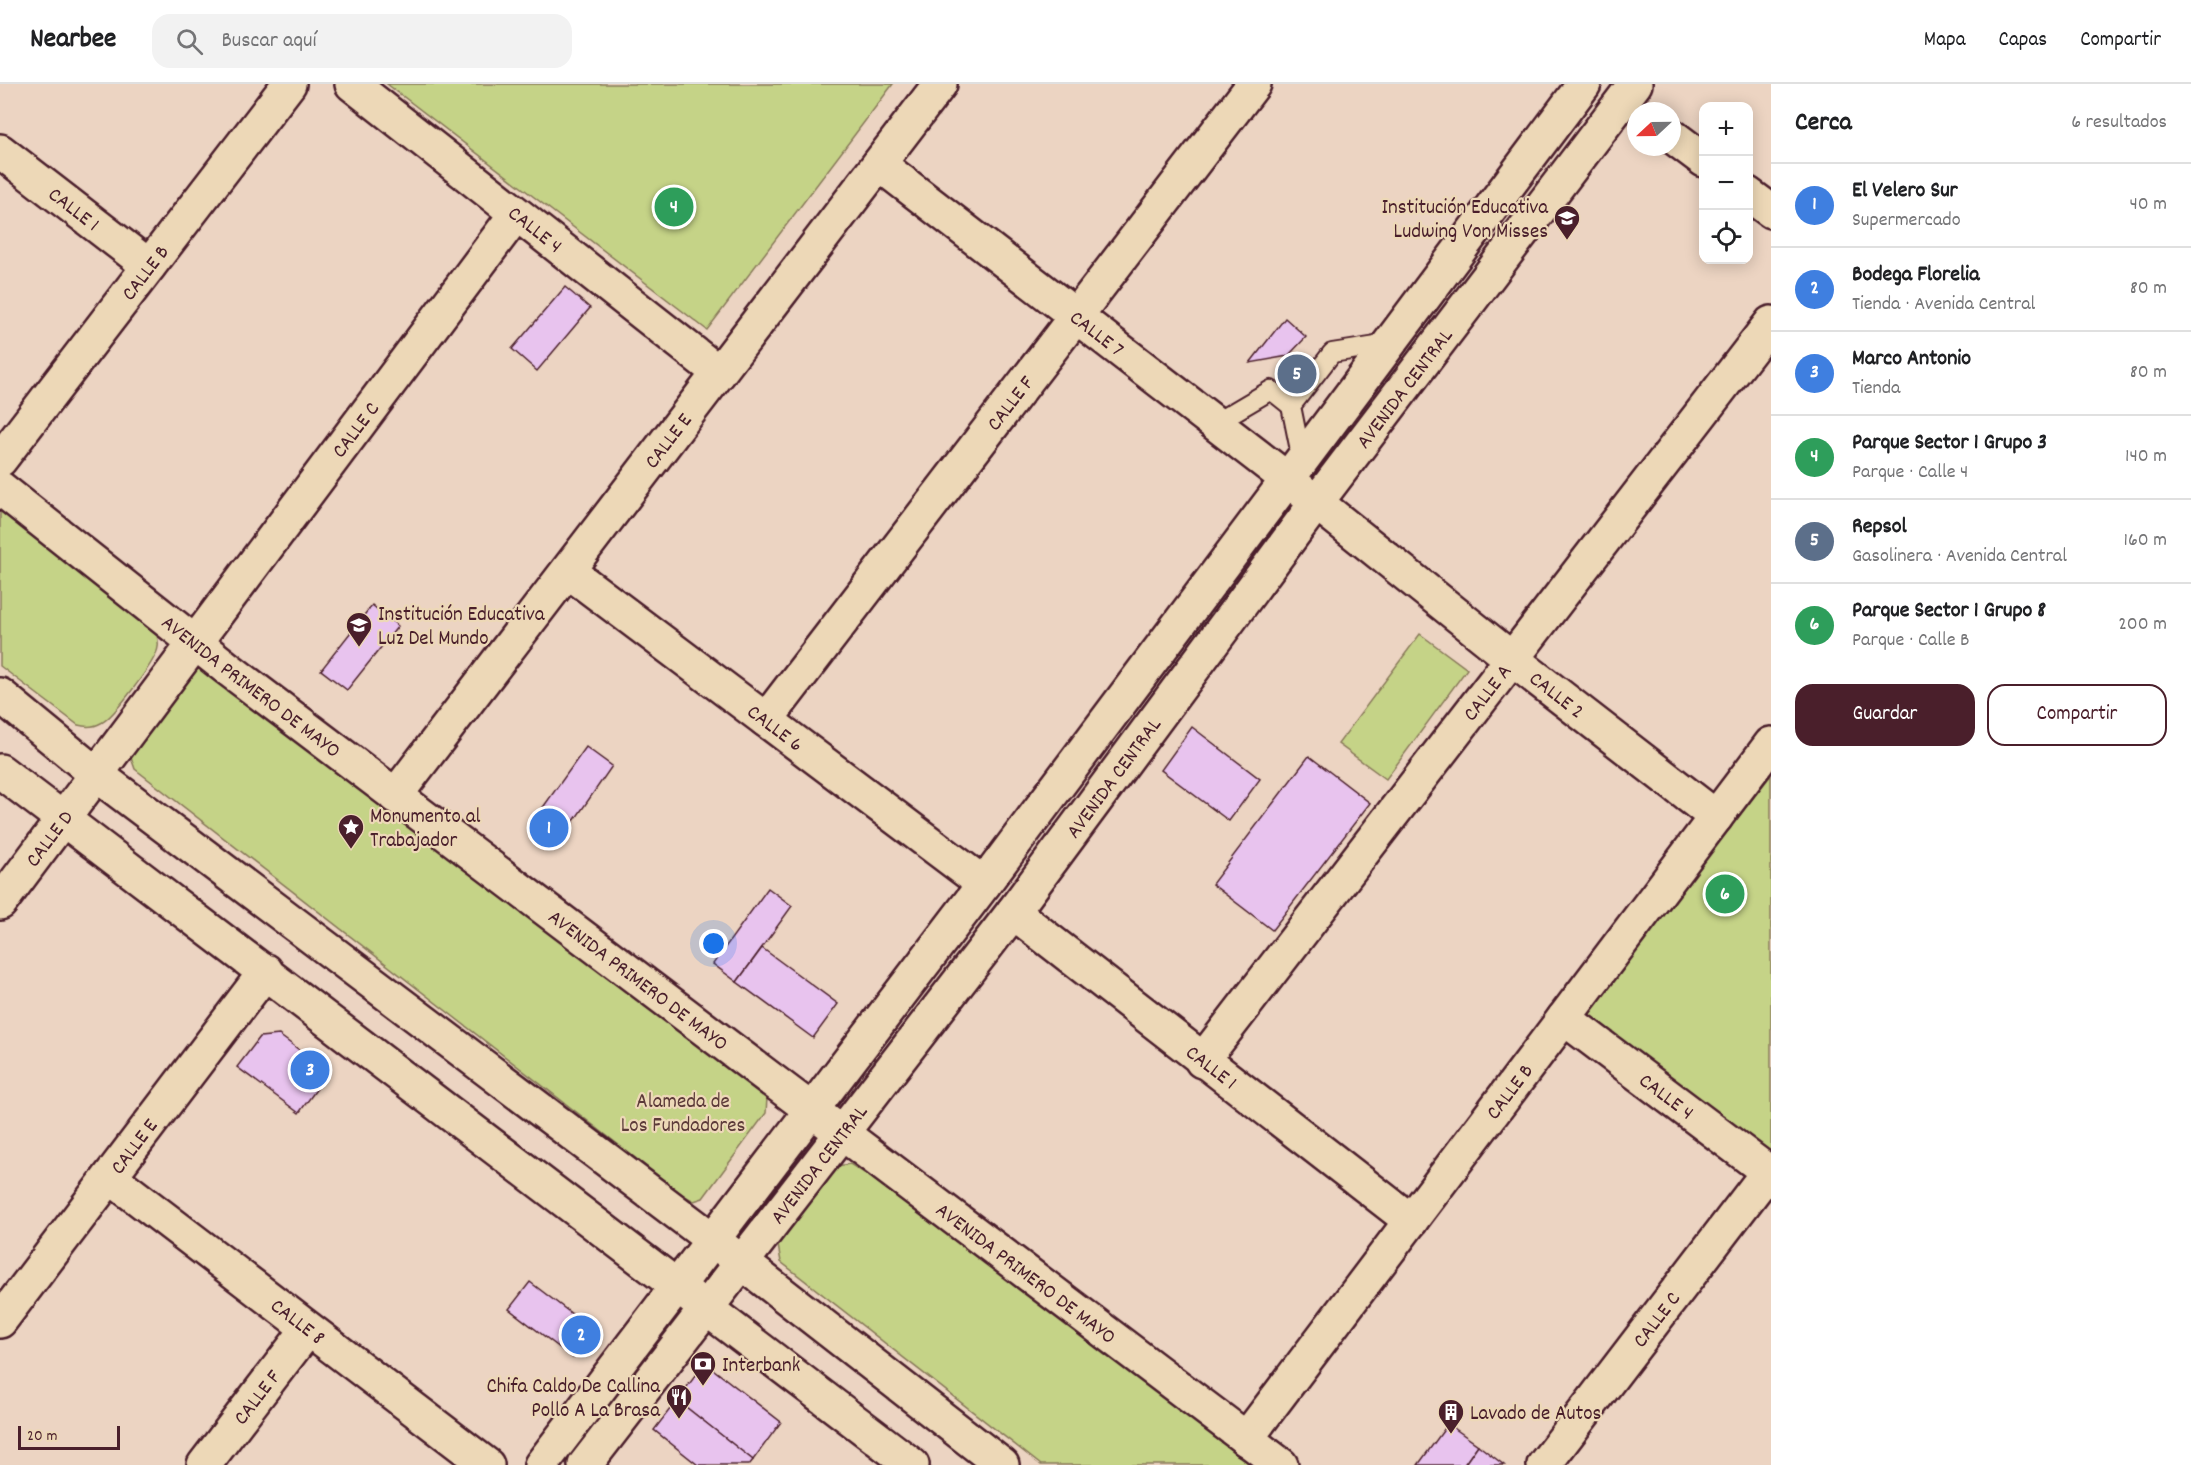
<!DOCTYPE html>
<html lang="es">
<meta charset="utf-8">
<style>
:root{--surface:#fff;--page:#f2f2f2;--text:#202124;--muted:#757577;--line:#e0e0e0;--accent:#4a1f2b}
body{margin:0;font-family:Dekko,sans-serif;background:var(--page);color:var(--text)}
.controls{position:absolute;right:18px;top:18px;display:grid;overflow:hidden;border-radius:12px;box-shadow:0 3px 15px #0003}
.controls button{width:54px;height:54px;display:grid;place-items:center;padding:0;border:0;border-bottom:2px solid var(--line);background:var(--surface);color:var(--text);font:30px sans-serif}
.compass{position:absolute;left:1627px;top:18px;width:54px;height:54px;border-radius:50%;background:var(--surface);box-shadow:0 3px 15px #0003;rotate:248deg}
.scale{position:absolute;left:18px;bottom:15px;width:102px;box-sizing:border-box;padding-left:6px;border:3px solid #4a1f2b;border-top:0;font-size:16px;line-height:21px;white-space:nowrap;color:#4a1f2b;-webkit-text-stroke:4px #edd8b7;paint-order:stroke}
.you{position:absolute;left:714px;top:860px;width:21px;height:21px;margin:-15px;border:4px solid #fff;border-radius:50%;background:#1a73e8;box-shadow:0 0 0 9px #1a73e833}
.badge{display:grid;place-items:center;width:39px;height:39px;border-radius:50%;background:var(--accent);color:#fff;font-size:20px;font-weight:700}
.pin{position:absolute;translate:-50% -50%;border:3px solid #fff;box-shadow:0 2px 6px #0006}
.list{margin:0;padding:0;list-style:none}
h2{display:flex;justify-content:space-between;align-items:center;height:78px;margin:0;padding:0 24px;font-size:26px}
h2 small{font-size:20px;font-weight:400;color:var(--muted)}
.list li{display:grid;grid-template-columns:39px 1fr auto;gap:18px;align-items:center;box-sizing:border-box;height:84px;padding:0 24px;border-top:2px solid var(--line)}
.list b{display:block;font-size:22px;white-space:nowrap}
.list p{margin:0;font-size:20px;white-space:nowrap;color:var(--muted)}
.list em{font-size:20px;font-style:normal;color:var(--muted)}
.actions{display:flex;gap:12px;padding:18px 24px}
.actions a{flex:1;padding:14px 0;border:2px solid var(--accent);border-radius:18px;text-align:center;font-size:21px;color:var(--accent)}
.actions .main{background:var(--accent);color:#fff}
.icon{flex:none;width:33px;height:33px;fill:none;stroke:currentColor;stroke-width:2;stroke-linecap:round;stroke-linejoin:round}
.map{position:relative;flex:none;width:1771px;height:1381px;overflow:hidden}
header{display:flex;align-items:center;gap:36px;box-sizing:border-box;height:84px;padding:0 30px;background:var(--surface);border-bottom:2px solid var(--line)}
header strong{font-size:28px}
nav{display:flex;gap:33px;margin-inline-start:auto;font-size:21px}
.search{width:420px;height:54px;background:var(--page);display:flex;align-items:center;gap:15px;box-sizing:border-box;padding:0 21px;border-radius:18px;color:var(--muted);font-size:22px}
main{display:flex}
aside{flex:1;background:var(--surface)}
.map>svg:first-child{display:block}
.green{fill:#c5d387;stroke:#887959;stroke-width:1.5}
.building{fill:#e8c3ee;stroke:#4a1f2b;stroke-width:1.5}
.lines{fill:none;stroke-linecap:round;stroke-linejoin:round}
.service-casing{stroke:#4a1f2b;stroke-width:22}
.minor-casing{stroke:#4a1f2b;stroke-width:38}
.tertiary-casing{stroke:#4a1f2b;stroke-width:38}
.secondary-casing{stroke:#4a1f2b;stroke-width:38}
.service{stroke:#edd8b7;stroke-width:18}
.minor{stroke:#edd8b7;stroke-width:33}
.tertiary{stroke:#edd8b7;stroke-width:33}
.secondary{stroke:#edd8b7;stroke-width:33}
.labels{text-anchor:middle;stroke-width:4.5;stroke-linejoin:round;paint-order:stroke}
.poi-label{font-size:21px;fill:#4a1f2b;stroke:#edd8b7;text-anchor:start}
.street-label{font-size:21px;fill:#4a1f2b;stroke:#edd8b7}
.park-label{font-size:21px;fill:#5c3a39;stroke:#edd8b7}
</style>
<header>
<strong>Nearbee</strong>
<div class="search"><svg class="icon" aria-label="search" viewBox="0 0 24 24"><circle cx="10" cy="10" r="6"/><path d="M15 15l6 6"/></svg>Buscar aquí</div>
<nav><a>Mapa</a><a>Capas</a><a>Compartir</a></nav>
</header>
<main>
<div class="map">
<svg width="1771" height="1381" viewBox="0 0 1771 1381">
<rect width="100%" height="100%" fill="#ecd4c2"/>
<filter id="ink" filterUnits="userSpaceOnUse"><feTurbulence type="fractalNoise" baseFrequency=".0167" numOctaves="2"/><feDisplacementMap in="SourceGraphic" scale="12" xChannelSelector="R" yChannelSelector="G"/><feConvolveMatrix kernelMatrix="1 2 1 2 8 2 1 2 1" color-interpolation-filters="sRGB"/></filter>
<g filter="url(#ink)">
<g class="green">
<polygon points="387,0 893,0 707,246"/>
<path d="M0,422L157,549C157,553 159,559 158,563C157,576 113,634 101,639C94,643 85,643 78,641L0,582Z"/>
<polygon points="1420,550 1467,585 1386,695 1338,660"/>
<polygon points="200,585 212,588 753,1001 767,1014 766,1029 703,1114 694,1117 683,1111 135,685 130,671 191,586"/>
<polygon points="1771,691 1771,1069 1586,928"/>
<polygon points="850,1080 866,1090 1254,1381 1041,1381 781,1178 778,1161 785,1143 836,1082"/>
</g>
<g class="building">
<polygon points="565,203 590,224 537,287 512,265"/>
<polygon points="1285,234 1306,253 1288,272 1250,279"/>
<polygon points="1304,272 1313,279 1290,309 1281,301"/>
<polygon points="372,521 398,542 347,606 321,586"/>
<polygon points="1192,643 1260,695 1229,737 1161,686"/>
<polygon points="586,663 612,682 556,763 529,743"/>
<polygon points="1309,672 1370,719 1272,846 1212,800"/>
<polygon points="768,804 792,822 737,898 713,880"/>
<polygon points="762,864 838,920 813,954 737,898"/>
<polygon points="279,951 329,988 299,1029 237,983 260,953"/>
<polygon points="530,1198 594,1247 573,1274 509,1225"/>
<polygon points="705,1279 781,1338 753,1376 677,1316"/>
<polygon points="677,1316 753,1376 749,1381 698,1381 654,1346"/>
<polygon points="1448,1340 1478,1361 1464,1381 1418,1381"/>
<polygon points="1478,1361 1504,1381 1464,1381"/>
</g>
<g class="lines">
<g class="service-casing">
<g id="service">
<polyline points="1215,339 1271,306 1291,322"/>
<polyline points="1302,376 1291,322 1332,269 1389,260"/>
</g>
</g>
<g class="minor-casing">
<g id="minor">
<path id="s1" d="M352,0L719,289"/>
<polyline points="1672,52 1704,76"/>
<path id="s2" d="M0,67L149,182"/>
<path id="s3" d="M879,80L1287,395L1512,575L1716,733"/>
<polyline points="1748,110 1771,127"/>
<path id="s4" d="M0,376L289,0"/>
<path id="s5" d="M568,487L984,800"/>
<path id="s6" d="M766,636L1254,0"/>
<polyline points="0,687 912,1381"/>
<path id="s7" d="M395,712L940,0"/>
<path id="s8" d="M0,819L516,130"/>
<path id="s9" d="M1013,828L1411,1137"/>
<path id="s10" d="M1564,934L1771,1090"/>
<path id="s11" d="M1202,977L1771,239"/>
<path id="s12" d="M110,1093L487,1381"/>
<path id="s13" d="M0,1237L266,887"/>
<path id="s14" d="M1246,1355L1771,660"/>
<path id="s15" d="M204,1381L308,1245"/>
<path id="s16" d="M1544,1381L1768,1088"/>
</g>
</g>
<g class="tertiary-casing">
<g id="tertiary">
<polyline points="541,1381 984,800 1584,0"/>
<path id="s17" d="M585,1381L1013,828L1316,419L1635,0"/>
</g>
</g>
<g class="secondary-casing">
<g id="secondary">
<path id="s18" d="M0,404L227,584L1281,1381"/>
<polyline points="0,611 96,690 713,1156 1002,1381"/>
</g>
</g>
<use href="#service" class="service"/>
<use href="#minor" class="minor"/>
<use href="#tertiary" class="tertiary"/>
<use href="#secondary" class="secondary"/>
</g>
</g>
<defs>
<g id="school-pin" transform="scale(1.35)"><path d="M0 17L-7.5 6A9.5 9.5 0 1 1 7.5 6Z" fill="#4a1f2b" stroke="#edd8b7"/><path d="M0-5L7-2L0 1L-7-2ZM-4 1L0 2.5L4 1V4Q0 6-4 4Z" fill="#fff"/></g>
<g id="sight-pin" transform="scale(1.35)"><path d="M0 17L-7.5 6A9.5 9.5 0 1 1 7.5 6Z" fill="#4a1f2b" stroke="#edd8b7"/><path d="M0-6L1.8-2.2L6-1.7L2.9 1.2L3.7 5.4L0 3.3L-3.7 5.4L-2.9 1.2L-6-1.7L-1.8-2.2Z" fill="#fff"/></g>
<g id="bank-pin" transform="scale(1.35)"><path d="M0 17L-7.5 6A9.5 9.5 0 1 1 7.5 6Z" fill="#4a1f2b" stroke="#edd8b7"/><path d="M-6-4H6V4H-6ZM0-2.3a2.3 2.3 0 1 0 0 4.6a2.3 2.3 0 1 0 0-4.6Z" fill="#fff"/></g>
<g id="restaurant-pin" transform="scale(1.35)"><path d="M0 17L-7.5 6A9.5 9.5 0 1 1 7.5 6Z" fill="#4a1f2b" stroke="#edd8b7"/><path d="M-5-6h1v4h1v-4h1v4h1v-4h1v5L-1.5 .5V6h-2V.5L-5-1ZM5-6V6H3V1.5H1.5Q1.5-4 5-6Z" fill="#fff"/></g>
<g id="building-pin" transform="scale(1.35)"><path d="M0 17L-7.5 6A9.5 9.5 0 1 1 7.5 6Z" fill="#4a1f2b" stroke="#edd8b7"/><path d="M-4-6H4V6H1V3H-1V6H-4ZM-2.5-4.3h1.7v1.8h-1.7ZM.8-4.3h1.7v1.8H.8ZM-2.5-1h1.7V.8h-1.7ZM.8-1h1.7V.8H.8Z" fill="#fff"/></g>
</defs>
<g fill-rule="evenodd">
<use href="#school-pin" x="1567" y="134"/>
<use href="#school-pin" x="359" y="541"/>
<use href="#sight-pin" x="351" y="743"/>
<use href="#bank-pin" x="703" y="1280"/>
<use href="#restaurant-pin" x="679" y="1313"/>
<use href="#building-pin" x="1451" y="1328"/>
</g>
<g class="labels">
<g class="poi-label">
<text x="1548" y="129" text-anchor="end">Institución Educativa<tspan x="1548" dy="24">Ludwing Von Misses</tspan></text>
<text x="378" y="536">Institución Educativa<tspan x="378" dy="24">Luz Del Mundo</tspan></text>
<text x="370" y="738">Monumento al<tspan x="370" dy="24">Trabajador</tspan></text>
<text x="722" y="1287">Interbank</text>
<text x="660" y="1308" text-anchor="end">Chifa Caldo De Callina<tspan x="660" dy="24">Pollo A La Brasa</tspan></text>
<text x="1470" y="1335">Lavado de Autos</text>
</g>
<g class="street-label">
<text dy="7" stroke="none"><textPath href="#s2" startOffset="94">CALLE 1</textPath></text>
<text dy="7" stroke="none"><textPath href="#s1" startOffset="234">CALLE 4</textPath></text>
<text dy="7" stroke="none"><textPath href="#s4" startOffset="237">CALLE B</textPath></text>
<text dy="7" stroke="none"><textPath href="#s3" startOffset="276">CALLE 7</textPath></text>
<text dy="7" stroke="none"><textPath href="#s17" startOffset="1353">AVENIDA CENTRAL</textPath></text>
<text dy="7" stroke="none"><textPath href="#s6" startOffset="400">CALLE F</textPath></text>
<text dy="7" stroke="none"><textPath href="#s8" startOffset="592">CALLE C</textPath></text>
<text dy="7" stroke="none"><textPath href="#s7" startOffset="448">CALLE E</textPath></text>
<text dy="7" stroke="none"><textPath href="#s18" startOffset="320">AVENIDA PRIMERO DE MAYO</textPath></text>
<text dy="7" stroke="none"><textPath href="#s11" startOffset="466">CALLE A</textPath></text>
<text dy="7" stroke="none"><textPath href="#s3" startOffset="861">CALLE 2</textPath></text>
<text dy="7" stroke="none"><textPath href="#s5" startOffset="260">CALLE 6</textPath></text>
<text dy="7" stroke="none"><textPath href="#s17" startOffset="867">AVENIDA CENTRAL</textPath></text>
<text dy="7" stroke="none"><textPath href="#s8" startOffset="81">CALLE D</textPath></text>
<text dy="7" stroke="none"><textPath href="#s18" startOffset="806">AVENIDA PRIMERO DE MAYO</textPath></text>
<text dy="7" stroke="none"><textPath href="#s9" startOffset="252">CALLE 1</textPath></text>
<text dy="7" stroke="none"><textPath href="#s14" startOffset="436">CALLE B</textPath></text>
<text dy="7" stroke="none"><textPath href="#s10" startOffset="129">CALLE 4</textPath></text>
<text dy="7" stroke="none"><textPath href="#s13" startOffset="220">CALLE E</textPath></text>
<text dy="7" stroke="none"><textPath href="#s17" startOffset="381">AVENIDA CENTRAL</textPath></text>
<text dy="7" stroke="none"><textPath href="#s18" startOffset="1292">AVENIDA PRIMERO DE MAYO</textPath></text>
<text dy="7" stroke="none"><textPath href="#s16" startOffset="184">CALLE C</textPath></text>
<text dy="7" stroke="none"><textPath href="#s12" startOffset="237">CALLE 8</textPath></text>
<text dy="7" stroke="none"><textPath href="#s15" startOffset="86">CALLE F</textPath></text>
</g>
<g class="park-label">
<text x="683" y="1023">Alameda de<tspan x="683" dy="24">Los Fundadores</tspan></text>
</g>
</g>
</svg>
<div class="controls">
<button>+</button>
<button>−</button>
<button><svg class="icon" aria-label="locate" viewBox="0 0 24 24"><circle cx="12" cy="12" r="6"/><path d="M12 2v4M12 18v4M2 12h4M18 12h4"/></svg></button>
</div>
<svg class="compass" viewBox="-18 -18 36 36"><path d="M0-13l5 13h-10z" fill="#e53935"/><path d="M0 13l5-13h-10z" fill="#757577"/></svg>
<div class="scale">20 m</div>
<div class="you"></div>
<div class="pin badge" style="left:549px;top:744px;background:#3f7fe0">1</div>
<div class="pin badge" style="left:581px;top:1251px;background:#3f7fe0">2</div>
<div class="pin badge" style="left:310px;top:986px;background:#3f7fe0">3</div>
<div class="pin badge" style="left:674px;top:123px;background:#2e9e5b">4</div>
<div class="pin badge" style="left:1297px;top:290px;background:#5c6f8a">5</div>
<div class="pin badge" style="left:1725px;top:810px;background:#2e9e5b">6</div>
</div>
<aside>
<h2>Cerca<small>6 resultados</small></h2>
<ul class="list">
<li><span class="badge" style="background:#3f7fe0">1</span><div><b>El Velero Sur</b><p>Supermercado</p></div><em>40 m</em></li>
<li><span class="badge" style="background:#3f7fe0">2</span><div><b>Bodega Florelia</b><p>Tienda · Avenida Central</p></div><em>80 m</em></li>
<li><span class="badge" style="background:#3f7fe0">3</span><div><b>Marco Antonio</b><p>Tienda</p></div><em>80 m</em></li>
<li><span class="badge" style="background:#2e9e5b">4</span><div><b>Parque Sector 1 Grupo 3</b><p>Parque · Calle 4</p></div><em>140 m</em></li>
<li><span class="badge" style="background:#5c6f8a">5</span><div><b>Repsol</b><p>Gasolinera · Avenida Central</p></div><em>160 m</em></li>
<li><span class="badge" style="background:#2e9e5b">6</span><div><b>Parque Sector 1 Grupo 8</b><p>Parque · Calle B</p></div><em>200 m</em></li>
</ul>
<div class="actions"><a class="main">Guardar</a><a>Compartir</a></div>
</aside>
</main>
